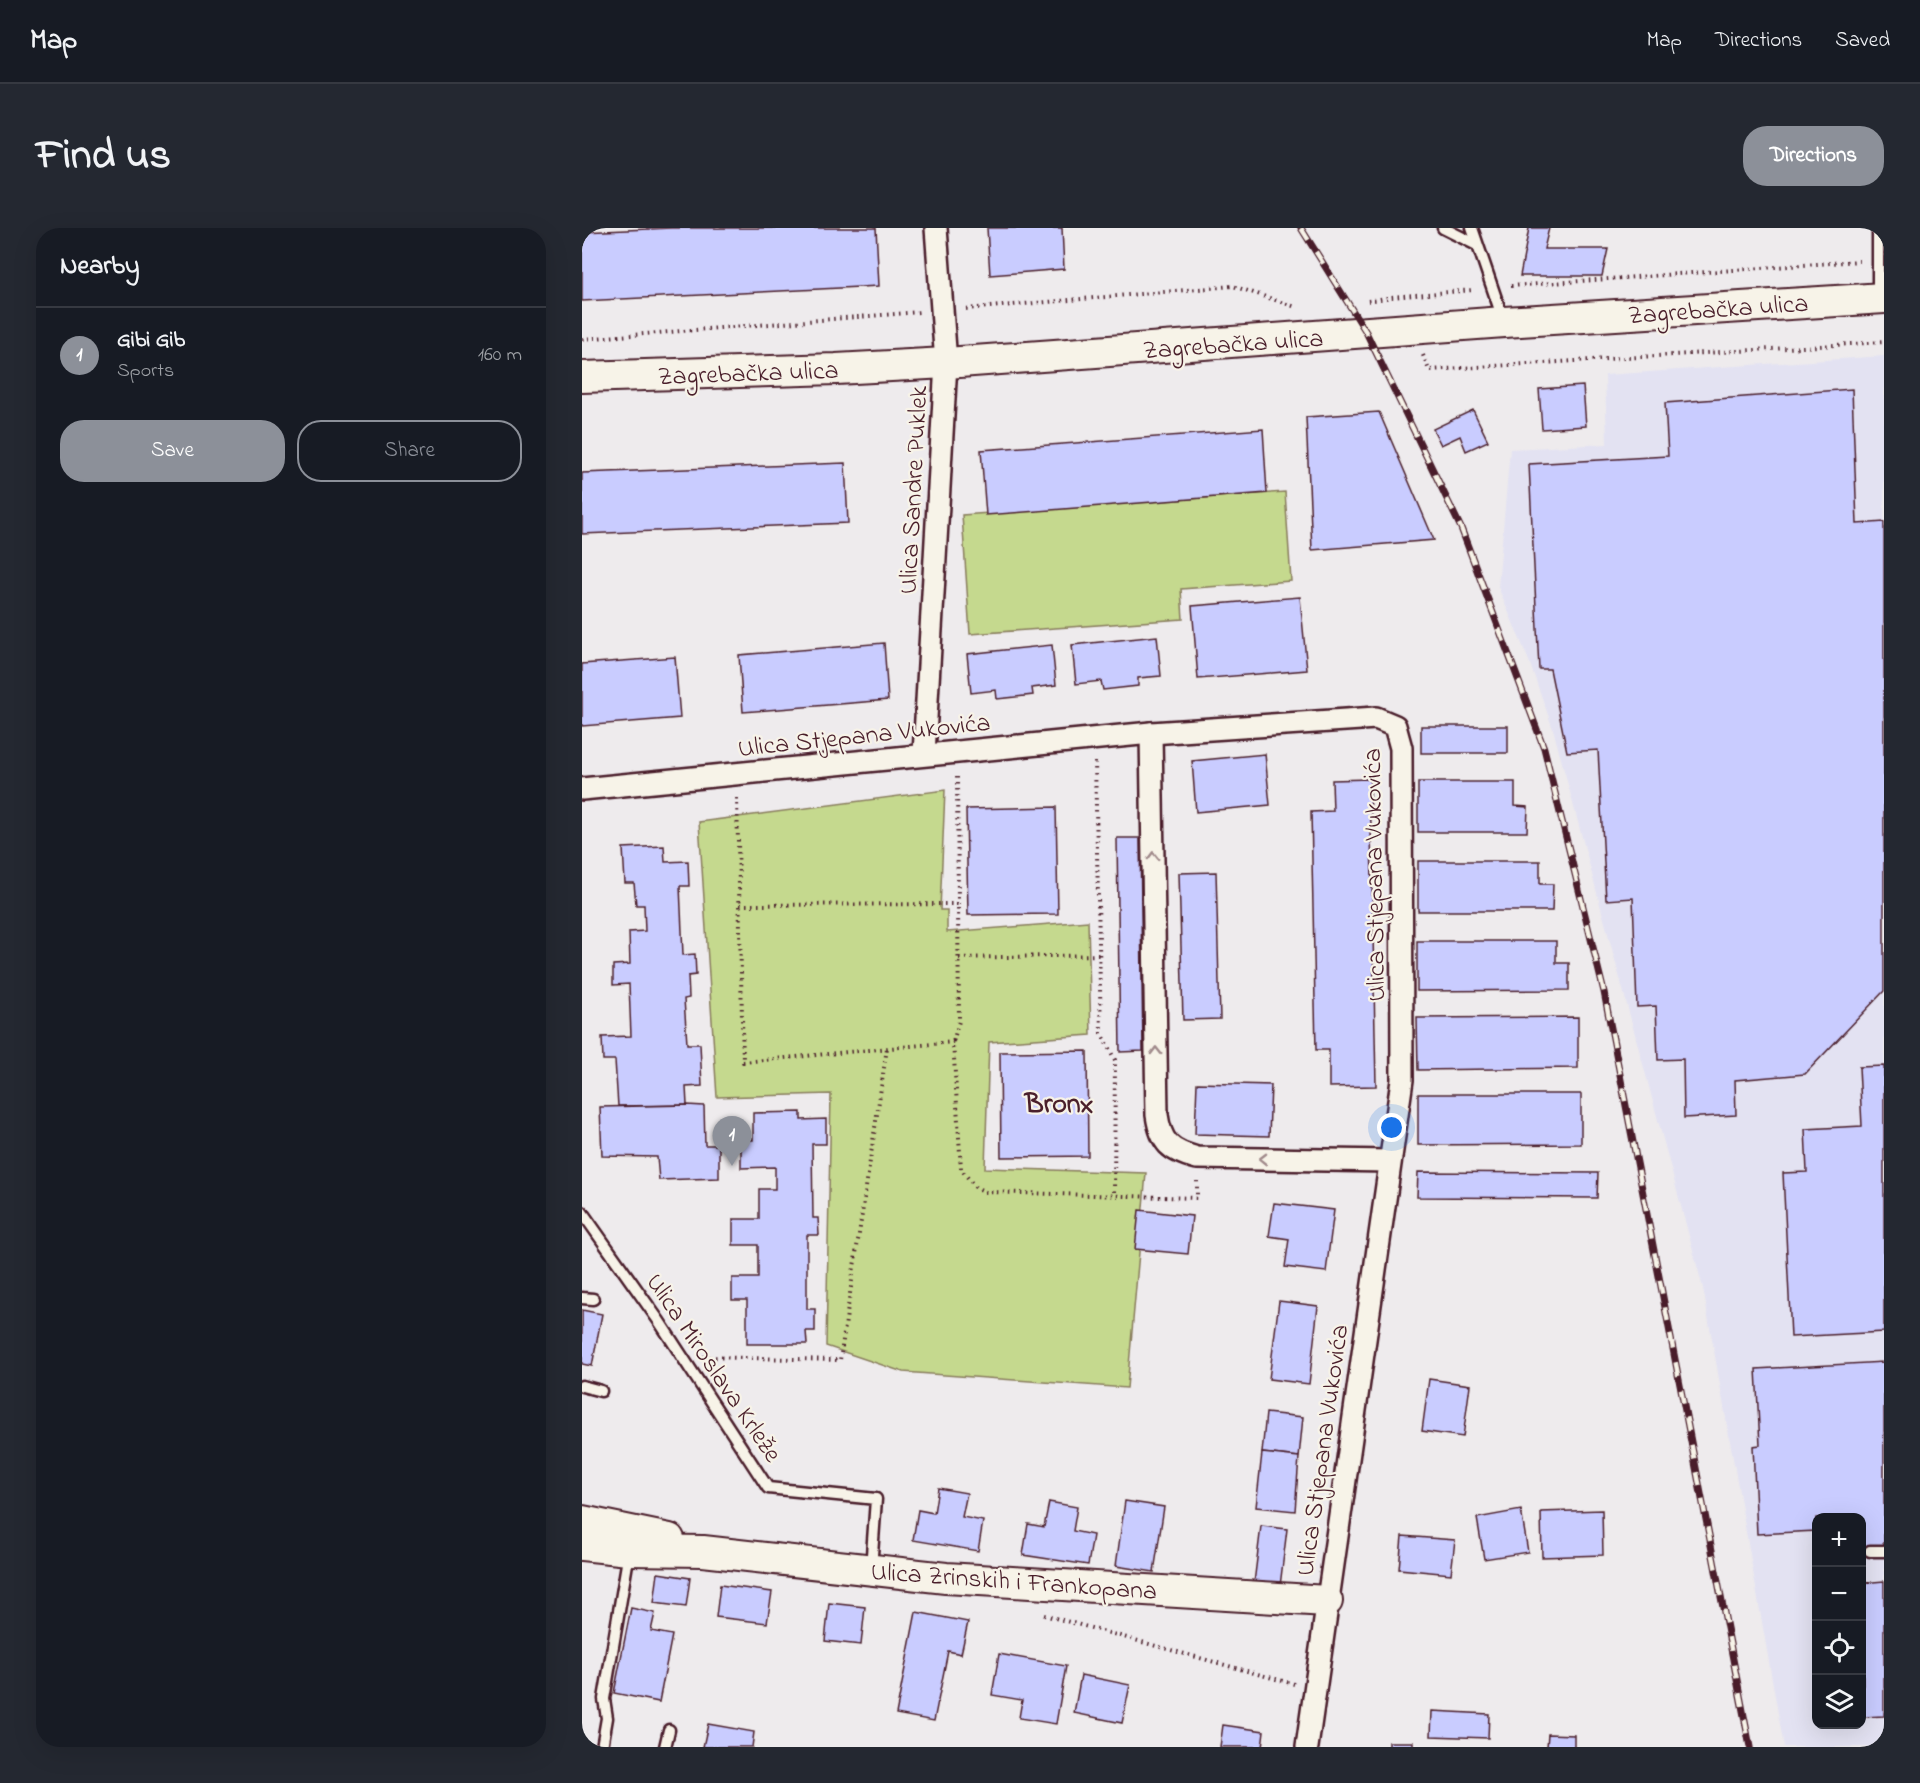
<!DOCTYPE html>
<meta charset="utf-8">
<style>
:root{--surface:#171b24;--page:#242831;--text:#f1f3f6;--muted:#9ea1a6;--line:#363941;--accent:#8c9099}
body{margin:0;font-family:"Indie Flower",sans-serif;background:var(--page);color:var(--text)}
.controls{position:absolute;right:18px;bottom:18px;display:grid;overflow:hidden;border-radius:12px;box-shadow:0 6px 24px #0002}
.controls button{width:54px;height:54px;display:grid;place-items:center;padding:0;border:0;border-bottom:2px solid var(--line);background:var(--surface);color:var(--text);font:30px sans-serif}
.you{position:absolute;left:810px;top:900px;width:21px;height:21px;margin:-15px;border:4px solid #fff;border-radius:50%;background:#1a73e8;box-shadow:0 0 0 9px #1a73e833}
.badge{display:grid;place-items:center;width:39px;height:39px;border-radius:50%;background:var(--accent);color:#fff;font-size:20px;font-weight:700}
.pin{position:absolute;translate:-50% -50px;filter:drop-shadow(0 2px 3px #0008)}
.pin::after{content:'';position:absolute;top:32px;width:21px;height:18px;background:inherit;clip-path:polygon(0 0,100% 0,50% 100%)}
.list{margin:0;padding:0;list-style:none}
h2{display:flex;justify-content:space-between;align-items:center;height:78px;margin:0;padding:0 24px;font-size:26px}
h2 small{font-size:20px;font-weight:400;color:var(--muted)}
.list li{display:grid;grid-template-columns:39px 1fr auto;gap:18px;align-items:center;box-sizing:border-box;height:96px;padding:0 24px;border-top:2px solid var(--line)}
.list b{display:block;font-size:22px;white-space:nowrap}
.list p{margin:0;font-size:20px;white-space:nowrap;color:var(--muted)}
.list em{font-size:20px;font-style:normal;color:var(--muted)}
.actions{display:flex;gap:12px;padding:18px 24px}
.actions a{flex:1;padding:14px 0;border:2px solid var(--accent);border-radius:24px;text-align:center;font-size:21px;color:var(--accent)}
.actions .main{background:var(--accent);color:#fff}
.icon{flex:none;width:33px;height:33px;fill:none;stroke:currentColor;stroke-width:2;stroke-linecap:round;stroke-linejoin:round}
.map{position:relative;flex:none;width:1302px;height:1519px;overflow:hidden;border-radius:24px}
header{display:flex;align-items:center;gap:36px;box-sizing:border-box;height:84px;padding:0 30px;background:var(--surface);border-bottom:2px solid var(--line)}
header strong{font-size:28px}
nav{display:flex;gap:33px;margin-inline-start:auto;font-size:21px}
.intro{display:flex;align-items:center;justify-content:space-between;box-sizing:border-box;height:144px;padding:0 36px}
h1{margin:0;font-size:42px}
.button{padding:15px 27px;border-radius:24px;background:var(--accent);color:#fff;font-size:21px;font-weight:700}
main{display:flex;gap:36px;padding:0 36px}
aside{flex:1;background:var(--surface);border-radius:24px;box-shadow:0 6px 24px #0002}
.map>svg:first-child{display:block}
.built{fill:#e3e2f2;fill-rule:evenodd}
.green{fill:#c5d98e;stroke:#887c5c;stroke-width:1.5}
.building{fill:#c9ccff;stroke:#4a1f2b;stroke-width:1.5}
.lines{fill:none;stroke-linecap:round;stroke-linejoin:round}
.lane-casing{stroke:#4a1f2b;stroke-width:15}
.street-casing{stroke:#4a1f2b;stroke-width:26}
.secondary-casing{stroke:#4a1f2b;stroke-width:34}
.path{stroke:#4a1f2b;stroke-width:4;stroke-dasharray:1.5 4.5;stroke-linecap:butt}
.lane{stroke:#f7f3e8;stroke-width:10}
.street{stroke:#f7f3e8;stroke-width:21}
.secondary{stroke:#f7f3e8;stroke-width:30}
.rail-casing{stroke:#4a1f2b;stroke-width:7}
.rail{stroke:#f7f3e8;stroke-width:4.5;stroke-dasharray:14;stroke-linecap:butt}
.oneway{stroke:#a0898a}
.labels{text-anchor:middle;stroke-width:4.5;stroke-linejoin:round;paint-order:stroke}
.street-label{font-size:26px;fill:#4a1f2b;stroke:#f7f3e8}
.quarter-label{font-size:28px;font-weight:bold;fill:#4a1f2b;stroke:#f7f3e8}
</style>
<header>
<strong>Map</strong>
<nav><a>Map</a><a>Directions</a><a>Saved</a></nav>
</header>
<div class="intro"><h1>Find us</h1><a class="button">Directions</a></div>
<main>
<aside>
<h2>Nearby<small></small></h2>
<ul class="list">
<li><span class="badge">1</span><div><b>Gibi Gib</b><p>Sports</p></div><em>160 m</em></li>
</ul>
<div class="actions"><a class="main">Save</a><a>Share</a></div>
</aside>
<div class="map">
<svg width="1302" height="1519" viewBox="0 0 1302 1519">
<rect width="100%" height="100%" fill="#eeebed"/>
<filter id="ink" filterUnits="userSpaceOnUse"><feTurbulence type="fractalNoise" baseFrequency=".0167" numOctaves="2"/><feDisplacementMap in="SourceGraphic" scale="12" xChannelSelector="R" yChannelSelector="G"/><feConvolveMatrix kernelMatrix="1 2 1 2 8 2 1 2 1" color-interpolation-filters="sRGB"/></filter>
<g filter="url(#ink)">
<path class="built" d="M1302,128V1519H1202L1121,1060L971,501L947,433L916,359L928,221L1025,216L1023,147ZM1234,1290H1280V1496H1234Z"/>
<g class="green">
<polygon points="703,264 709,353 599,361 601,391 388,406 380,287"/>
<polygon points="363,562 358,682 365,682 365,704 506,693 509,807 407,814 403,940 564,945 545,1160 321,1144 244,1118 249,866 135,869 117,594"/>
</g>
<g class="building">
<polygon points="89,0 294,0 297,58 0,73 0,4"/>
<polygon points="405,0 480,0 482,41 408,47"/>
<polygon points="947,0 967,0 962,21 1026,21 1020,48 938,48"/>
<polygon points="1001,158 1004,198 960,201 957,161"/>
<polygon points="1270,161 1275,296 1302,294 1302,763 1223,846 1153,852 1154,887 1102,890 1101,831 1076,832 1074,778 1055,779 1051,670 1024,672 1016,522 985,524 968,441 957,441 947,236 1086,228 1083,175"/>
<polygon points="891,182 906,213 884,223 878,208 859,217 851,201"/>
<polygon points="797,184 852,312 730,322 724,189"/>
<polygon points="681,201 685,265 404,287 399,222"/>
<polygon points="263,235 266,295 0,306 0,245"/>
<polygon points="718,369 725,442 616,451 610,378"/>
<polygon points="575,408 579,448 556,450 556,458 521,462 519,453 494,456 490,417"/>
<polygon points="302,415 306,472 161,484 157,427"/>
<polygon points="470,417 474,457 450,460 451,467 415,471 414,462 389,465 385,426"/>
<polygon points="93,429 98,490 0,498 0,436"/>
<rect x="839" y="498" width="87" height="27"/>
<polygon points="683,526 688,577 614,584 610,533"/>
<polygon points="788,551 794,858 747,859 747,822 734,822 729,584 751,583 750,552"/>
<polygon points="836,554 933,554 933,578 946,579 945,604 836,604"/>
<polygon points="474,579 476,686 386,687 384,581"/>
<polygon points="535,610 558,610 561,823 538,824"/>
<polygon points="82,618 83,634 106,633 107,658 98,658 101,727 113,726 114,747 106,748 107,770 102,771 105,816 118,816 120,858 104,859 105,877 36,878 33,832 21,832 20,809 49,808 47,756 31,757 31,737 48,736 47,704 63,703 62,677 54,677 52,655 43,655 41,620"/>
<polygon points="836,633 958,633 958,656 971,656 970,683 836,683"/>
<polygon points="634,644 638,791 601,792 597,645"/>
<polygon points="835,713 974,713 974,735 987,735 987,762 835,763"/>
<polygon points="996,789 996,840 836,842 835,790"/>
<polygon points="505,823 506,928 419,929 418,824"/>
<polygon points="1302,838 1302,1104 1209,1109 1201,945 1225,944 1223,901 1280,898 1277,839"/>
<polygon points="615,855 689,857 687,908 613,906"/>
<polygon points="836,866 999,866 999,916 836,917"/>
<polygon points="105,877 122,878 123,917 137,917 137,950 77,952 75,929 20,928 18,879"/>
<polygon points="219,884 219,892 244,891 244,916 230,916 231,990 236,990 237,1007 225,1007 225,1081 233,1081 233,1103 224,1103 225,1116 165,1116 165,1072 150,1072 150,1050 176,1050 176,1017 151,1017 151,991 177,991 177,961 193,961 193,939 159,940 159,912 171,912 171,885"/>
<polygon points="836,944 1016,945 1015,970 835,969"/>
<polygon points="692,975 752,982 744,1044 703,1039 707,1011 687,1008"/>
<polygon points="557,982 610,988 606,1026 553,1021"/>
<polygon points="697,1073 736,1078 727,1156 687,1151"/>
<polygon points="0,1082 20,1086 10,1138 0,1136"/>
<polygon points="1302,1134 1302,1317 1280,1318 1280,1290 1234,1290 1234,1303 1175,1306 1171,1218 1178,1217 1174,1141"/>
<polygon points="847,1151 888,1157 881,1209 840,1203"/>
<polygon points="684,1185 721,1189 717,1229 680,1225"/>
<polygon points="680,1225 717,1229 713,1283 674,1279"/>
<polygon points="356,1260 385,1265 380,1289 401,1293 396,1323 331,1312 336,1282 352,1285"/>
<polygon points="543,1273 582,1279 572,1344 534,1338"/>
<polygon points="467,1274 495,1279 491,1303 511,1307 506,1337 441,1327 446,1296 462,1299"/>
<polygon points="939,1282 946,1324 902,1331 895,1290"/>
<polygon points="1020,1282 1021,1327 960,1329 959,1284"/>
<polygon points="679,1298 705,1301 698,1358 672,1355"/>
<polygon points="820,1308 873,1312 869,1346 817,1341"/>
<polygon points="76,1345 108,1350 104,1379 72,1375"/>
<polygon points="1302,1353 1302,1488 1281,1489 1280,1355"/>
<polygon points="138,1357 190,1364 185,1395 134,1389"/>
<polygon points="247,1375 283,1379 279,1417 243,1413"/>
<polygon points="49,1380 73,1385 69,1403 90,1407 77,1474 32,1465"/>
<polygon points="334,1384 386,1394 379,1426 366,1423 352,1493 314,1486"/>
<polygon points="417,1426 484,1438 474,1496 437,1490 440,1472 410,1467"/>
<polygon points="499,1447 548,1457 540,1495 492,1485"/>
<polygon points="850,1483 907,1486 906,1510 849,1508"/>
<polygon points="126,1496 172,1504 170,1519 121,1519"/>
<polygon points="641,1497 682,1503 680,1519 638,1519"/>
<polygon points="966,1506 992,1507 992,1519 965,1519"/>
<rect x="807" y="1514" width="24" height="5"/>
</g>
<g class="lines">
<g class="lane-casing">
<g id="lane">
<polyline points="861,0 895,17"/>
<polyline points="890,0 921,91"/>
<polyline points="1296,0 1296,67"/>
<polyline points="0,984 77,1093 186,1260 294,1271 289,1341"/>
<polyline points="0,1070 11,1071"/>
<polyline points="0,1158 19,1163"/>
<polyline points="1288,1323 1302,1323"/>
<polyline points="20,1519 25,1490 22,1471 47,1324"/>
<polyline points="83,1519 87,1502"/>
</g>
</g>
<g class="street-casing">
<g id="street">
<path d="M569,505L575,887C579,915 588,923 615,930L808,933"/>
<polyline points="342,526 364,135 354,0"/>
<polyline points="0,561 569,505 794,490 813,498 819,520 820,852 725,1519"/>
</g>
</g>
<g class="secondary-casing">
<g id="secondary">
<polyline points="0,149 254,141 364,135 922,94 1302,70"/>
<polyline points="0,1293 87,1311"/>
<polyline points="0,1317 47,1322 121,1323 364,1350 745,1373"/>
</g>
</g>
<g class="path">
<polyline points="929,58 1277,33"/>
<polyline points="786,73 809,69 891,62"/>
<polyline points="384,81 651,58 714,79"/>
<polyline points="0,111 338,84"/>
<polyline points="841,127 847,142 1302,114"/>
<polyline points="513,534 519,805 533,832 532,968"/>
<polyline points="375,549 376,676"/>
<polyline points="155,570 161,834 371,814 379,941 393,959 404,964 615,970 615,953"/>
<polyline points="158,677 376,676 377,793 371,814"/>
<polyline points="377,730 517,727"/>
<polyline points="121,1129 258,1132 305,820"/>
<polyline points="462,1387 712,1456"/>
</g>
<use href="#lane" class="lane"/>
<use href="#street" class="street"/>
<use href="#secondary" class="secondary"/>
<g class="rail-casing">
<polyline id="rail" points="719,0 784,104 879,300 962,520 1022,764 1168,1519"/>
</g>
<use href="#rail" class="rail"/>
</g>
<defs><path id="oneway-chevron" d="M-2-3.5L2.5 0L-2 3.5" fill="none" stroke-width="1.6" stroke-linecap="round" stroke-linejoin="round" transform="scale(1.5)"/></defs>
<g class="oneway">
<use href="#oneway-chevron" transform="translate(571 628) rotate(-91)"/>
<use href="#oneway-chevron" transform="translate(574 823) rotate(-91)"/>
<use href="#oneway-chevron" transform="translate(681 931) rotate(-179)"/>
</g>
</g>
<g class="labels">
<g class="street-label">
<text transform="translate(1136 80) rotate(-4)" y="9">Zagrebačka ulica</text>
<text transform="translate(651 115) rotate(-4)" y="9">Zagrebačka ulica</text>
<text transform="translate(166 144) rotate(-2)" y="9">Zagrebačka ulica</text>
<text transform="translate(330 262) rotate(-87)" y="9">Ulica Sandre Puklek</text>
<text transform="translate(282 506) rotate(-6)" y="9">Ulica Stjepana Vukovića</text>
<text transform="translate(791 647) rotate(-91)" y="9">Ulica Stjepana Vukovića</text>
<text transform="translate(133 1139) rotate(56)" y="9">Ulica Miroslava Krleže</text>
<text transform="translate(739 1222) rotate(-82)" y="9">Ulica Stjepana Vukovića</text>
<text transform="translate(432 1352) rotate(4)" y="9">Ulica Zrinskih i Frankopana</text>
</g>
<g class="quarter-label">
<text x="477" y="884">Bronx</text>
</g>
</g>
</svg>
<div class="controls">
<button>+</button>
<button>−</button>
<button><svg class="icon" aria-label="locate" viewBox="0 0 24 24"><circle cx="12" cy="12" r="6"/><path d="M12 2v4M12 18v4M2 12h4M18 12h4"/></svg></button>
<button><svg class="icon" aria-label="layers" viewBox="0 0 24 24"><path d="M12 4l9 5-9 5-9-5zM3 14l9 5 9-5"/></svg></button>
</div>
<div class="you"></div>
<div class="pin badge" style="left:150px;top:938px">1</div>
</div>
</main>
